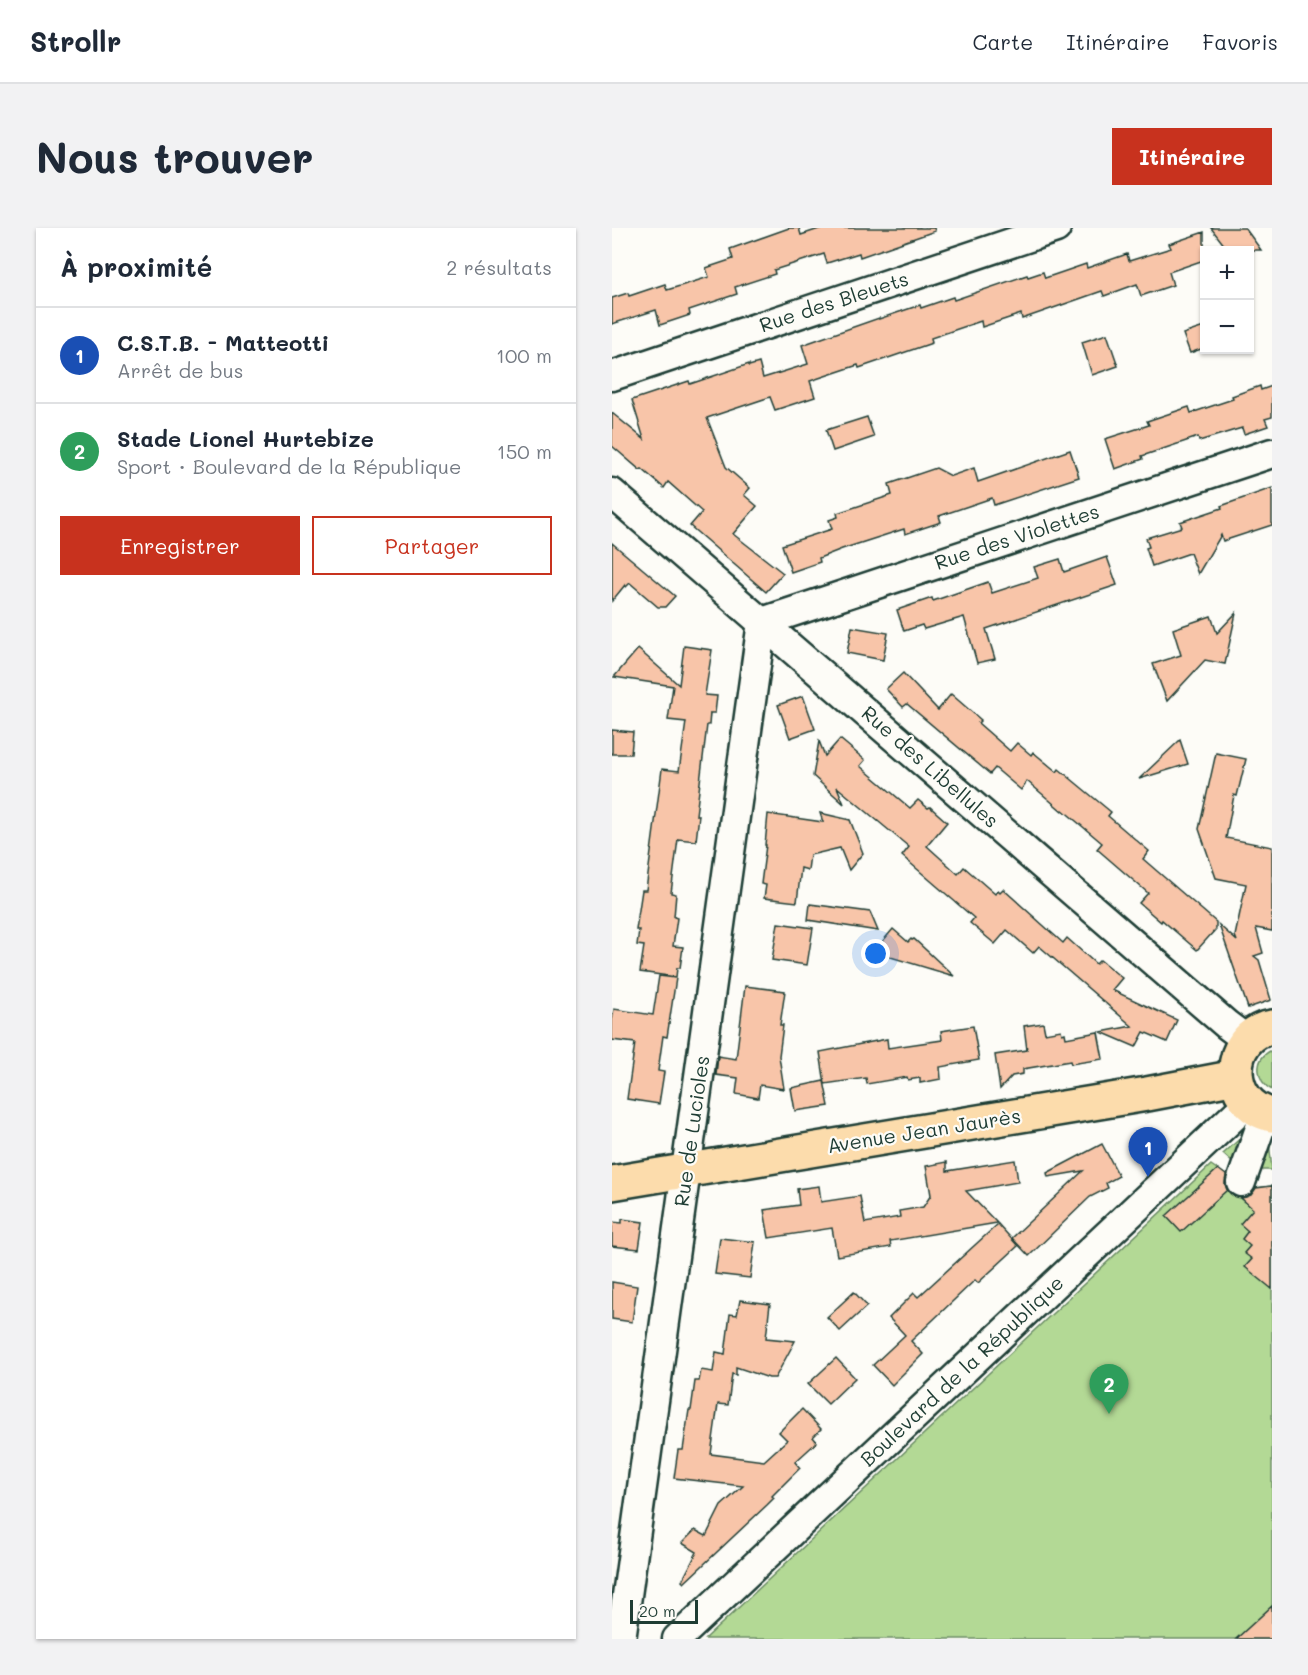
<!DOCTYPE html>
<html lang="fr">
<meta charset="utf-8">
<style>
:root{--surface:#fff;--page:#f2f2f3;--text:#1f2937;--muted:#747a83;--line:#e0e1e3;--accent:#c8321e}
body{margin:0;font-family:Mali,sans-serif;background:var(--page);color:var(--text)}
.controls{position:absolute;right:18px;top:18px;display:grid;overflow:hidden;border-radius:0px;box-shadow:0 2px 4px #0004}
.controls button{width:54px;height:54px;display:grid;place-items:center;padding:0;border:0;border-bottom:2px solid var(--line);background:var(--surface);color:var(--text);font:30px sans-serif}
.scale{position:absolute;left:18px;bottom:15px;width:68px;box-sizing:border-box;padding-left:6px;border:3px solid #1f3d34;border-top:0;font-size:16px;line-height:21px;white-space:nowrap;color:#1f3d34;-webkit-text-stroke:4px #fdfcf7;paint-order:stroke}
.you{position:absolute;left:264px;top:726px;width:21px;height:21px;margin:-15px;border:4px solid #fff;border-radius:50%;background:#1a73e8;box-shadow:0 0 0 9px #1a73e833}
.badge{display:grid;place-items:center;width:39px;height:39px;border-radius:50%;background:var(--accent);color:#fff;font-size:20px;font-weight:700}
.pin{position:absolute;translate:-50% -50px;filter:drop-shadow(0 2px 3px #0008)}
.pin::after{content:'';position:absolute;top:32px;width:21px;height:18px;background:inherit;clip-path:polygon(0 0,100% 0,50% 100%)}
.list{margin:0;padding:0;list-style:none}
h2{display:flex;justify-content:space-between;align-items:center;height:78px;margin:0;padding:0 24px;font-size:26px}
h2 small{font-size:20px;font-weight:400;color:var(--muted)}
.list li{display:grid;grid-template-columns:39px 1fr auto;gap:18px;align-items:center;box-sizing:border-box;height:96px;padding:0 24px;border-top:2px solid var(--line)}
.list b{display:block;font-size:22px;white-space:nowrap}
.list p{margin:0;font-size:20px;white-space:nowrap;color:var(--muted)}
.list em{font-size:20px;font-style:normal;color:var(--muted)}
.actions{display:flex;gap:12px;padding:18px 24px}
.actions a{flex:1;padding:14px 0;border:2px solid var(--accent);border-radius:0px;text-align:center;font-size:21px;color:var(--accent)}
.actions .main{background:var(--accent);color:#fff}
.map{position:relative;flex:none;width:660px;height:1411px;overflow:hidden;border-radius:0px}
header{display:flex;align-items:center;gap:36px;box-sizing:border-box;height:84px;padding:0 30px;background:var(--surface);border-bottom:2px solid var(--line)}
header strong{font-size:28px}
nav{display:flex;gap:33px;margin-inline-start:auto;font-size:21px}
.intro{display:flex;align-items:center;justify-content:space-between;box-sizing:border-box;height:144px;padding:0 36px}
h1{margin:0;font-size:42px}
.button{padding:15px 27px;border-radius:0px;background:var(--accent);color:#fff;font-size:21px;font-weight:700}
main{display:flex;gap:36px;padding:0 36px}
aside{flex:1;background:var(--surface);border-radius:0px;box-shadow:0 2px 4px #0004}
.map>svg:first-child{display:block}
.green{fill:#b3d995;stroke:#698b64;stroke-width:1.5}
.building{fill:#f8c5a9;stroke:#1f3d34;stroke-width:1.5}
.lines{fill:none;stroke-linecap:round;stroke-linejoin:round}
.minor-casing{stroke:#1f3d34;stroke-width:33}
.major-casing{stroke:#1f3d34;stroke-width:38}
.minor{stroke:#fdfcf7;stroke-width:28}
.major{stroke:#fcdcac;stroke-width:33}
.labels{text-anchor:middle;stroke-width:4.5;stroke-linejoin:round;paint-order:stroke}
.street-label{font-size:20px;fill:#1f3d34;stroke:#fdfcf7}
</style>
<header>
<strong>Strollr</strong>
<nav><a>Carte</a><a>Itinéraire</a><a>Favoris</a></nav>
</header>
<div class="intro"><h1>Nous trouver</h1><a class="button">Itinéraire</a></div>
<main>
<aside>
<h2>À proximité<small>2 résultats</small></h2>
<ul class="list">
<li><span class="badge" style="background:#1a4fb4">1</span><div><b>C.S.T.B. - Matteotti</b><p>Arrêt de bus</p></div><em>100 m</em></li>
<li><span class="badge" style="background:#2e9e5b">2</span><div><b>Stade Lionel Hurtebize</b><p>Sport · Boulevard de la République</p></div><em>150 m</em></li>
</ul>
<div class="actions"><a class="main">Enregistrer</a><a>Partager</a></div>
</aside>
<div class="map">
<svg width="660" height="1411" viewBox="0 0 660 1411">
<rect width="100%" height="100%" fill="#fdfcf7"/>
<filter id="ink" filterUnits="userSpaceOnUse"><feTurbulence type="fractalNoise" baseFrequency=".0167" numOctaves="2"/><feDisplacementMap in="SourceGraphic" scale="12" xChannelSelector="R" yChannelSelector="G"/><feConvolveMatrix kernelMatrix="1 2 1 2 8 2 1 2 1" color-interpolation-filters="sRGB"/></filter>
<g filter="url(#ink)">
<g class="green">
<path d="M660,822V862C644,853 641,831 660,822Z"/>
<polygon points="633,906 627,937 620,934 611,926"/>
<polygon points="657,913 660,942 641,942"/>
<polygon points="599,937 617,949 643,960 660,958 660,1411 93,1411"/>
</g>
<g class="building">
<polygon points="177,0 187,0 189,7 210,0 322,0 323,3 248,29 247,25 215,35 212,26 162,42 163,46 123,59 125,66 77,82 78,87 48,97 44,82 0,96 0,70 16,65 17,68 53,56 55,62 97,49 94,40 121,31 118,21"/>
<polygon points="599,0 633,0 649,22 616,22"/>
<polygon points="592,4 592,32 557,44 561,57 529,68 525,56 492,68 490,63 410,91 409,86 370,99 369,93 319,110 320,115 247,140 246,137 198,153 203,169 163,182 158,169 95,190 114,239 138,260 132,267 145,278 121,306 171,345 154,364 78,298 90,284 56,254 52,260 30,241 28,242 0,218 0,185 32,211 20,172 77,153 78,156 137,136 137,138 147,135 151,150 196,136 190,117 267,90 267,91 308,77 309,80 341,69 342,72 415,47 416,49 431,44 433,50 474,36 475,40 515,26 517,33 559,20 557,16"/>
<polygon points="592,99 592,120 578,125 571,106"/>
<polygon points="495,106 506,138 480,147 470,114"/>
<polygon points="648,158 649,162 660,158 660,189 653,191 656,198 632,206 630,200 587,213 586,209 530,228 531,231 503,241 493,211 537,197 535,193 577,179 579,185 621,171 620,168"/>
<polygon points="255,189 262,209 221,223 214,202"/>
<polygon points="458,222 467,249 382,277 380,270 327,288 329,294 293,306 292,301 230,321 207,330 208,334 179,344 170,317 220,301 217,292 226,289 225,285 280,267 277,256 324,240 339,248 362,240 366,254"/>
<polygon points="660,260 660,297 611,313 609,307 586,346 578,325 540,338 534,320 537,319 534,310 570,299 568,294 610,280 609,278"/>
<polygon points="0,315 63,368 53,379 46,379 18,355 14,359 13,357 0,373"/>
<polygon points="495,329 505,357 374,401 383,431 365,435 352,389 312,401 310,397 292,403 285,382 320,370 321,373 376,354 380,365 426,350 422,339 448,331 452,344"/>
<polygon points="624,385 613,436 593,432 555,473 541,436 569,427 561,401 599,388 605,405"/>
<polygon points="240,399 276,405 271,432 235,425"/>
<polygon points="72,418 100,422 93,467 105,468 103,485 98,485 97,497 95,497 84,587 87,587 84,613 66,611 59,665 64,666 62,689 65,690 61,718 71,719 68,740 65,740 64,749 28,744 32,718 25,717 27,702 24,702 30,662 34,662 50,541 67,543 74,494 56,492 61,458 2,449 26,421 67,457"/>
<polygon points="291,445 326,482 339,466 369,492 366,495 398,523 405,515 419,527 421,524 445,544 447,541 499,584 496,588 537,623 531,631 604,694 604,701 585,722 550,692 549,694 527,675 536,665 485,621 490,615 451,582 450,583 415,553 409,562 383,540 378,546 295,476 291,479 274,461"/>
<polygon points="191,468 203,501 178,510 166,477"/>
<polygon points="0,502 21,504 19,526 0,526"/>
<polygon points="228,511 253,532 248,538 298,580 306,572 316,580 318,579 335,594 315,618 346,646 352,639 383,666 386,662 388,664 391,661 451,715 455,710 484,736 488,732 510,750 500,762 565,792 555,814 532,804 524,819 489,804 520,798 427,718 421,725 395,702 383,716 358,695 362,690 290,628 297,619 225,559 232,576 201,548 207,513 213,528"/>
<polygon points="568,512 576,536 527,551"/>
<polygon points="604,525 634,531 625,568 622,567 614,610 660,619 660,703 644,700 651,725 642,728 647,732 659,772 636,780 607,697 625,713 623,708 634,656 604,650 587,601"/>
<polygon points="208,585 238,592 251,625 237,642 228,620 198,627 196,642 189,640 185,674 152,670 154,657 149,656 154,617 153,617 156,586 211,594"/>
<polygon points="198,676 258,684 266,703 196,692"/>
<polygon points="166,695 201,700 195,737 160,732"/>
<polygon points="281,701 296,714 299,711 300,712 302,711 342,748 275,728 270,714"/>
<polygon points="47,748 64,750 55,809 51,808 46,843 52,844 47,876 15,871 23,815 0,812 0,792 2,781 41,787"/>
<polygon points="133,758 173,763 168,797 171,797 167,828 172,861 148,857 146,870 124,866 126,850 104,847 106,828 124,831"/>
<polygon points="431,795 433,805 449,802 450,806 453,805 454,810 486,804 491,831 459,836 458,833 411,841 411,846 400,848 388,861 383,827 415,822 412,798"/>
<polygon points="361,798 367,832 328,839 329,851 308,855 308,850 296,852 295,849 255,856 254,850 213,856 208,824 275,811 276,820 330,812 329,803"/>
<polygon points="212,853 217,878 183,883 179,860"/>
<polygon points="490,916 507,948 494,955 496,960 478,969 417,1028 400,1010 471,943 436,949 435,945"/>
<polygon points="403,932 406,954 354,963 385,995 278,1013 279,1019 225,1028 220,1000 157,1010 152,982 187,977 185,961 207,958 209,974 248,968 253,995 288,989 287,983 311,979 319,967 314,938 335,934 335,943"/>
<polygon points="606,941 614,947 613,956 615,962 569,1004 554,988"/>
<polygon points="660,957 660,1061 633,1039 640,1031 632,1025 638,1018 630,1011 636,1003 628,996 641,981 629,970 639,967 644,960 659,958"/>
<polygon points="10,991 31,994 27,1021 0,1018 0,994 10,995"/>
<polygon points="386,996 406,1018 366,1055 363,1052 299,1113 311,1126 280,1157 261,1137 293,1107 277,1090 302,1065 306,1069"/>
<polygon points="108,1010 143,1014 138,1050 103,1046"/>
<polygon points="0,1054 25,1058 20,1094 0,1091"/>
<polygon points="242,1064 255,1078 228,1103 215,1089"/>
<polygon points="128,1072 158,1076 154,1110 183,1113 163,1150 157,1150 124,1139 124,1147 120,1146 116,1177 106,1176 99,1226 152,1233 175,1212 167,1204 190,1181 209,1201 201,1209 205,1214 183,1234 188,1240 160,1268 162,1270 155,1277 72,1355 70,1353 85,1324 70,1315 83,1302 94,1308 109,1278 131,1258 62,1250 66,1222 71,1222 77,1182 79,1182 83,1153 87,1153 89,1142 101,1144 104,1124 113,1126 118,1086 125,1087"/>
<polygon points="224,1130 243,1150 216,1176 196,1156"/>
<polygon points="660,1378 660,1411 624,1411"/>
</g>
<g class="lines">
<g class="minor-casing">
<g id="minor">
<polyline points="0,148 444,0"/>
<polyline points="0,265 615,797 635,812"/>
<polyline points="629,954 653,886"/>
<polyline points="9,1411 150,394 660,225"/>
<polyline points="65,1411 636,875"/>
</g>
</g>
<g class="major-casing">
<g id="major">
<path d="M660,799C612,807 612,877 660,887"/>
<polyline points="0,955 535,866 624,849"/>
</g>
</g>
<use href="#minor" class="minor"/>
<use href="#major" class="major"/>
</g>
</g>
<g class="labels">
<g class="street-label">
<text transform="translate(222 74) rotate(-18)" y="7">Rue des Bleuets</text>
<text transform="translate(405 309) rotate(-18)" y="7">Rue des Violettes</text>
<text transform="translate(318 539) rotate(41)" y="7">Rue des Libellules</text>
<text transform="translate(80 903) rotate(-82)" y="7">Rue de Lucioles</text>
<text transform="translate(312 903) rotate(-9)" y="7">Avenue Jean Jaurès</text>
<text transform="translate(350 1143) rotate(-43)" y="7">Boulevard de la République</text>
</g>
</g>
</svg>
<div class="controls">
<button>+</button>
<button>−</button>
</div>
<div class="scale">20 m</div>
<div class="you"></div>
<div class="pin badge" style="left:536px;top:949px;background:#1a4fb4">1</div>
<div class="pin badge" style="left:497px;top:1186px;background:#2e9e5b">2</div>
</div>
</main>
